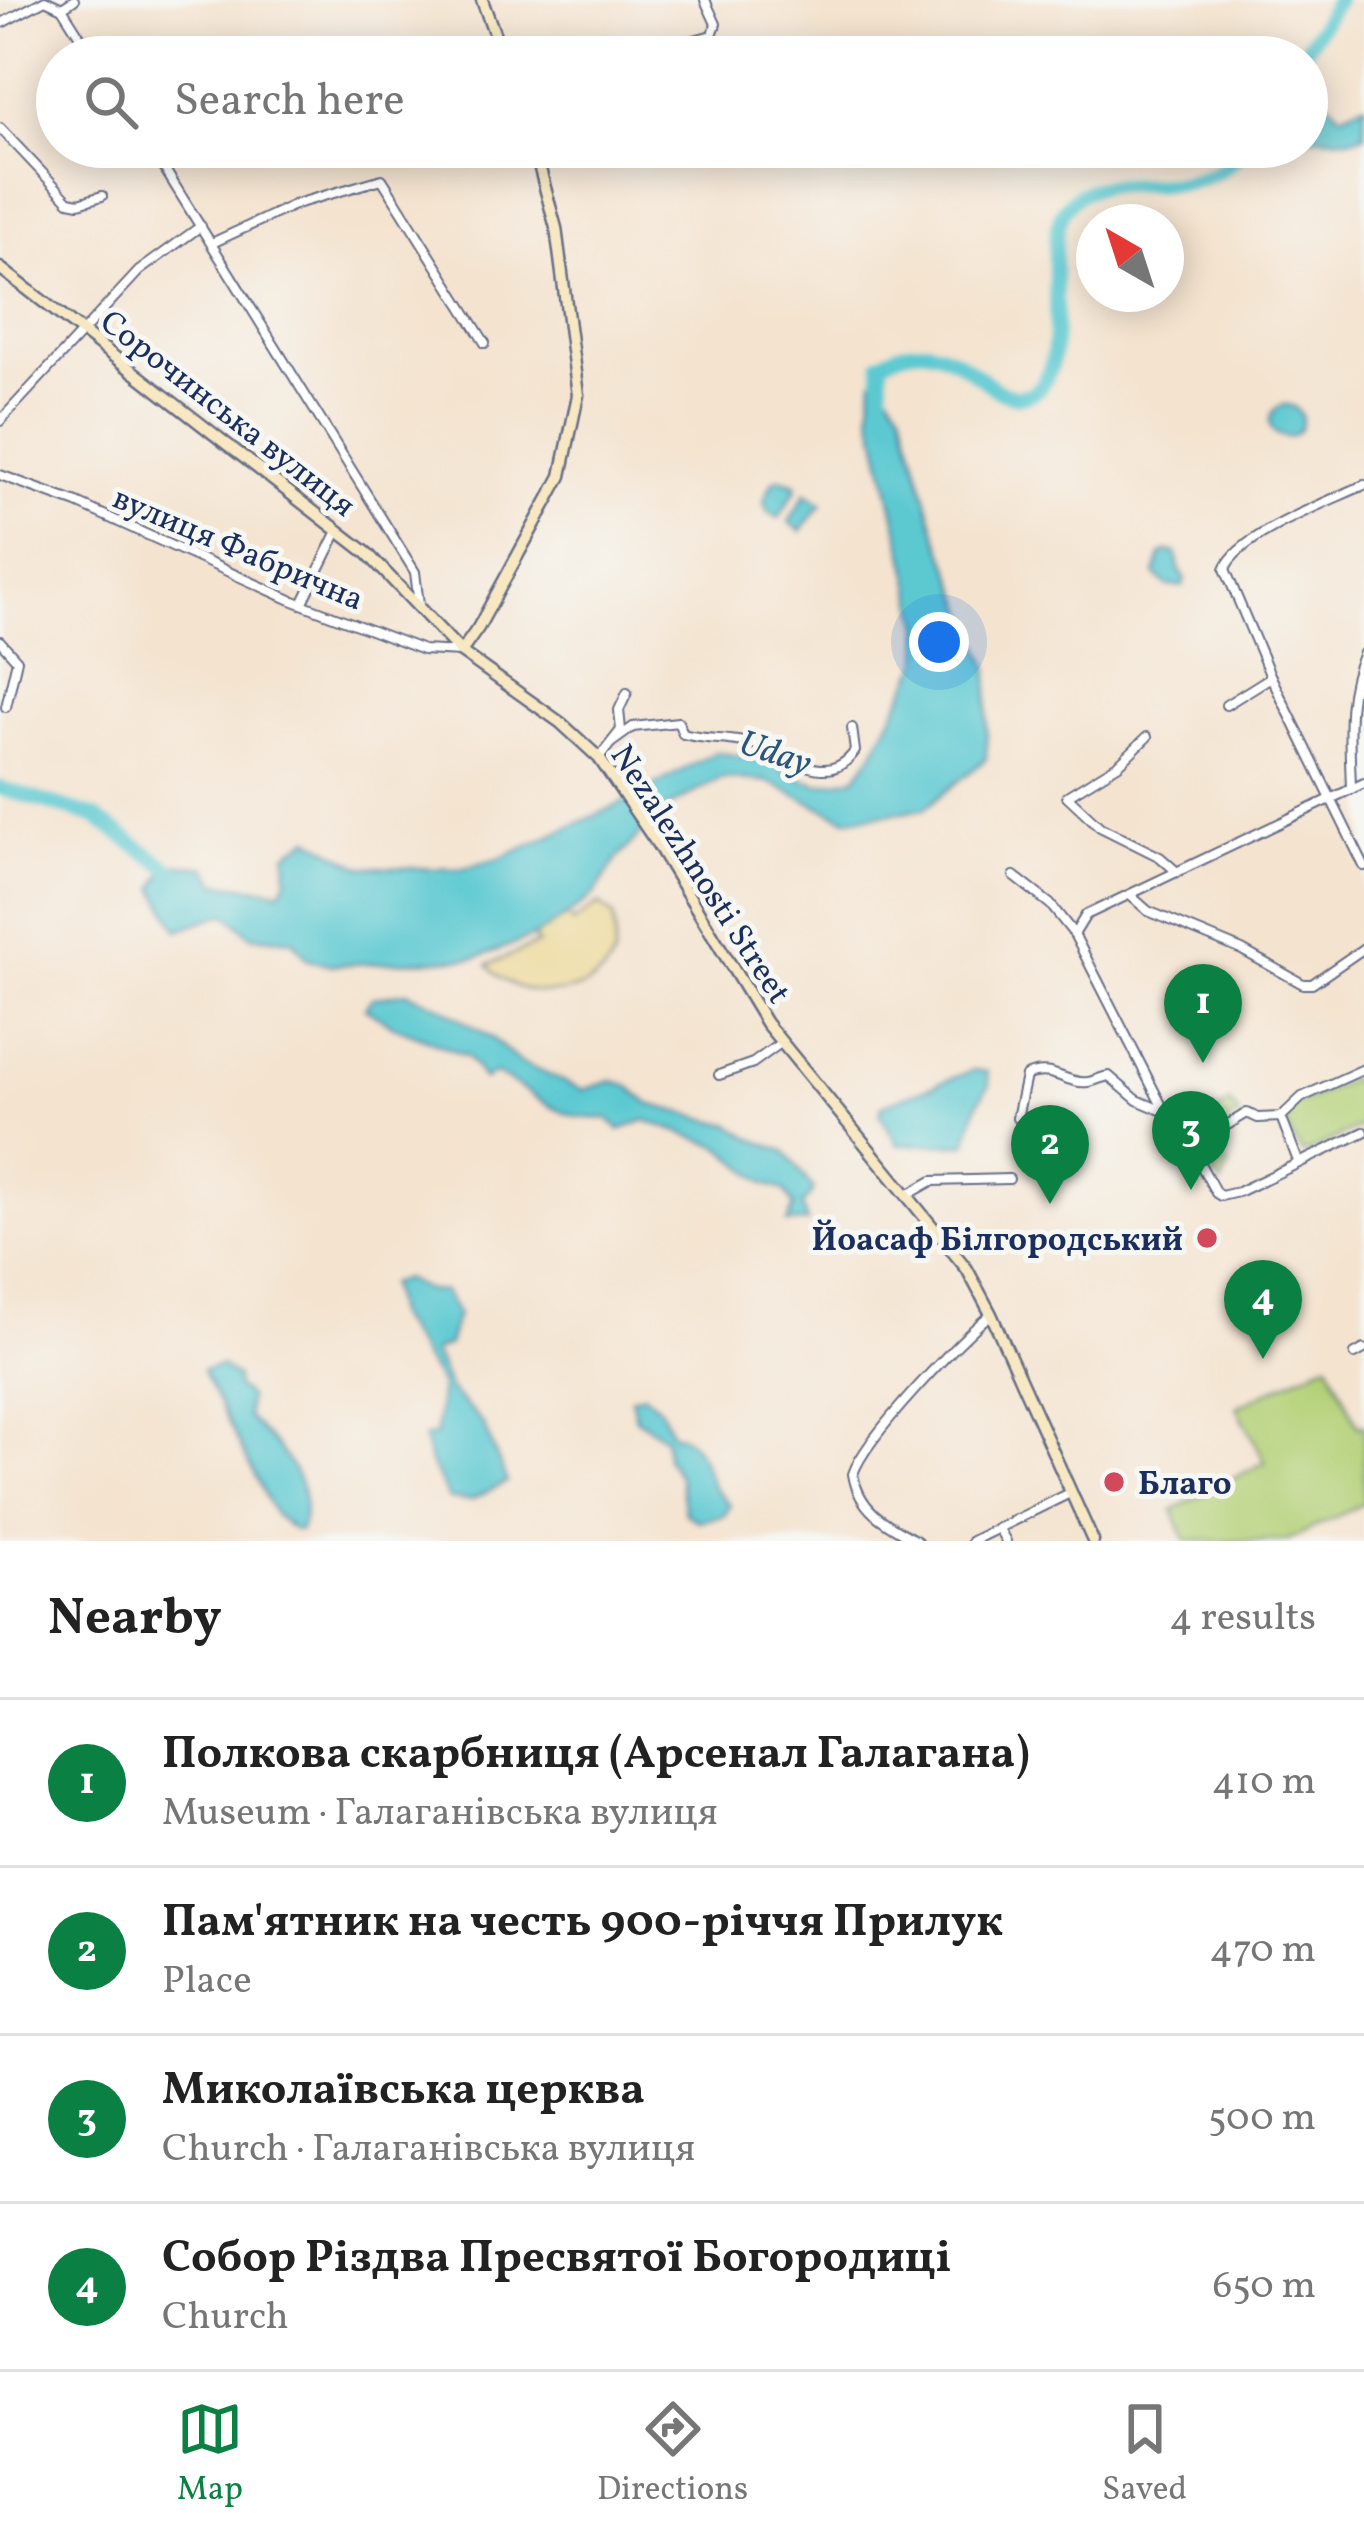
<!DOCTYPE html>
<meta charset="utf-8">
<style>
:root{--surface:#fff;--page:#f6f6f6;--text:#222;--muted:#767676;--line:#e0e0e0;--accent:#0b8043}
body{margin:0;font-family:Vollkorn,serif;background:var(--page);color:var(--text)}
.compass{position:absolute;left:1076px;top:204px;width:108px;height:108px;border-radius:50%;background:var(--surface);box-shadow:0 6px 30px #0003;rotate:321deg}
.you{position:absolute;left:939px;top:642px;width:42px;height:42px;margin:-30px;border:9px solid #fff;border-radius:50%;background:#1a73e8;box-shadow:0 0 0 18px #1a73e833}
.badge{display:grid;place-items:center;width:78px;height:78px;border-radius:50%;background:var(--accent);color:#fff;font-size:39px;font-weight:700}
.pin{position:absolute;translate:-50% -99px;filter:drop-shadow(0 3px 6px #0008)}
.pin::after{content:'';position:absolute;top:63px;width:42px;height:36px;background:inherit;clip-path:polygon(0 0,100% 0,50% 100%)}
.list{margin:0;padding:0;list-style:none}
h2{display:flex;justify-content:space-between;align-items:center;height:156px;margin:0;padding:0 48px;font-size:51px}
h2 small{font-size:39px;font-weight:400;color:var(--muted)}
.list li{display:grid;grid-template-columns:78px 1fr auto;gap:36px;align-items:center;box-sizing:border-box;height:168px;padding:0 48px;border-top:3px solid var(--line)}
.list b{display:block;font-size:45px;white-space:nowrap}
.list p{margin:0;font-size:39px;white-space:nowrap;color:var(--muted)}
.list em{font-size:39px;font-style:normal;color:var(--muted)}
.icon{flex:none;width:66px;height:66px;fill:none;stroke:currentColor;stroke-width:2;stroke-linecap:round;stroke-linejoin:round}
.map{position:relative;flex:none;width:1364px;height:1541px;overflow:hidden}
.search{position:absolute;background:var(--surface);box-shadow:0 6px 30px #0003;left:36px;right:36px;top:36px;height:132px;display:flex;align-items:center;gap:30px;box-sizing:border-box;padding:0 42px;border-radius:66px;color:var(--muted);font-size:45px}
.sheet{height:828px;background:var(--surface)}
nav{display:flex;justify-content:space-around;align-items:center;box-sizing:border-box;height:168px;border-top:3px solid var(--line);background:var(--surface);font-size:33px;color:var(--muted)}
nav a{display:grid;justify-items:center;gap:6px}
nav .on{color:var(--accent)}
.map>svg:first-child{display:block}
.green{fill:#b3d076;stroke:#67806a;stroke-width:3}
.sand{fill:#eeda9e;stroke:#84847e;stroke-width:3}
.water{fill:#5cc9d1;stroke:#3c7c98;stroke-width:3}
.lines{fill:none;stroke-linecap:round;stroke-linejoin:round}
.river{stroke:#5cc9d1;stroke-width:15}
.minor-casing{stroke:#676e86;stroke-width:12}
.secondary-casing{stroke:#676e86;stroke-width:15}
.minor{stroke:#fff;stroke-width:8}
.secondary{stroke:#f7e8c3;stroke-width:10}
.poi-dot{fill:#d1495b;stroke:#f6f6f2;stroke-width:4.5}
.labels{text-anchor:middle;stroke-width:10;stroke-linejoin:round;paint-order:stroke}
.street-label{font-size:33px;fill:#1b2f5e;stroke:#f6f6f2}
.poi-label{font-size:33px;font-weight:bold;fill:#1b2f5e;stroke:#f6f6f2;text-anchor:end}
.water-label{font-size:36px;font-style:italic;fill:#2b567b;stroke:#f6f6f2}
</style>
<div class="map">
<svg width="1364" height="1541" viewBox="0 0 1364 1541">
<rect width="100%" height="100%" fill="#f6f6f2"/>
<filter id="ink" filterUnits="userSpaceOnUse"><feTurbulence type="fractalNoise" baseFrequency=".00833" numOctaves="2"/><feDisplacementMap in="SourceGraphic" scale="24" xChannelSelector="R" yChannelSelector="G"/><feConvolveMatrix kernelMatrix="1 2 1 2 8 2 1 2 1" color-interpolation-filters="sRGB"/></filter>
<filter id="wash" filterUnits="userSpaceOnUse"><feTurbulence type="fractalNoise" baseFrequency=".004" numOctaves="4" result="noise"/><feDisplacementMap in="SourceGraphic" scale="48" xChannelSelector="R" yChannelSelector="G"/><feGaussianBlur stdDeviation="2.7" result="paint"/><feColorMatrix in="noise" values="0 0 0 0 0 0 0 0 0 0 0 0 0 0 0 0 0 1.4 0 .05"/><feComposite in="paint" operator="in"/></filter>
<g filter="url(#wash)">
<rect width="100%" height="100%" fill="#f4e3cf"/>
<g class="green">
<path d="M1364,1073V1125L1304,1154C1293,1141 1279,1122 1293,1107Z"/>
<polygon points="1230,1103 1239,1116 1196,1140 1189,1127"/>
<polygon points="1211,1140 1223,1161 1230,1165 1221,1185 1197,1148"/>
<polygon points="1328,1362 1358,1426 1364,1425 1364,1503 1286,1541 1186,1541 1173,1510 1265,1462 1237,1407"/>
</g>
<path class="sand" d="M599,904L613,916C615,931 618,949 611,962C588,1004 513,1001 488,965L538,944L533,937L567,916L573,923Z"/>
<g class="water">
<path d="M1311,100L1330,103L1341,114L1364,104V135C1344,142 1328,134 1307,137V103Z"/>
<polygon points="873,380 879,380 902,410 935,529 989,668 986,759 924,809 846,819 766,781 722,778 663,810 617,859 594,895 567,916 533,937 476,958 333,965 308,960 293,940 251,936 226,913 178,930 155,888 168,864 206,867 217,883 281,891 287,879 286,854 309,838 362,867 460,869 499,859 616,806 716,752 770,761 787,774 819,784 855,778 873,754 920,662 921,626 871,412"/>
<circle cx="1286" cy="421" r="16"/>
<polygon points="781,479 796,484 796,489 779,518 767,511 764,501 773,481"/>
<polygon points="806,493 822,504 801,531 789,522"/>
<polygon points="1166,552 1176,553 1179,569 1185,579 1183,586 1167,586 1155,574 1161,555"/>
<path d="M406,992L440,1006L493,1039L519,1062L583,1090L612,1081L628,1085L649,1104L731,1125L755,1140L785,1151L814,1190L802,1205L807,1222L787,1223L794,1206L784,1190L765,1184L721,1147L645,1120L620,1130L607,1118C558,1122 536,1094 494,1073L484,1080L467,1056L392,1025L365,1008L372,998Z"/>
<polygon points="974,1070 987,1072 989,1085 978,1103 966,1144 898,1145 880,1114 882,1105"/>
<polygon points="404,1279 429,1291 444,1292 457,1314 448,1345 433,1351 450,1390 483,1424 507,1482 471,1500 449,1499 430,1463 424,1438 436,1434 441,1385 395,1315 389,1284"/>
<path d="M220,1366L236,1377V1387L248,1397L247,1417C277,1447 318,1482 300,1530H294L275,1515L202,1370Z"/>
<path d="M644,1394L660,1408L672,1433C699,1439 702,1462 712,1484C716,1493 725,1498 730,1506L724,1516L698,1521L685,1513L679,1476L666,1458L665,1438L636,1418L631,1398Z"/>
</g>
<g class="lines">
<g class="river">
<polyline points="1300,57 1337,0"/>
<path d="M882,397L881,363C949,317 981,401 1022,396C1081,388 1039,248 1064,210C1100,155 1189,218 1246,147"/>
<polyline points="0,788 95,817 183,878"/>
</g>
</g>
</g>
<g filter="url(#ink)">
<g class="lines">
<g class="minor-casing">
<g id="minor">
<polyline points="62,8 74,0"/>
<polyline points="0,24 45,0 62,8 93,57"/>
<polyline points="660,57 676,45 712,35 716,24 705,0"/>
<polyline points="0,128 69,201 79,203 102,196"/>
<polyline points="151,147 415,572 419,605"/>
<polyline points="212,243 296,204 382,179 485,343"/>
<polyline points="0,421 139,271 201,226"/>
<polyline points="0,475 77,503 291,600 423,650 461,652"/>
<path d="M1364,485C1330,501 1238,535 1225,569L1271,677L1364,866"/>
<polyline points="302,604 338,531"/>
<polyline points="0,641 17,660 6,707"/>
<polyline points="1226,705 1271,677"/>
<polyline points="1147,737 1119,764 1067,796 1100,827 1160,857 1177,872"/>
<path d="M611,743L633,727L678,722L683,734C708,741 735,737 760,746C791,757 829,789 855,751L852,728"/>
<polyline points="599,758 621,730 619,710 627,693"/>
<path d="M1351,789C1350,743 1344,696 1364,653"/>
<polyline points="1014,876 1050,904 1074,934 1165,1112 1191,1147 1216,1193 1221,1196 1238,1192 1364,1132"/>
<polyline points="1131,896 1148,911 1242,950 1303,984 1312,984 1364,948"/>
<polyline points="1075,933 1086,915 1364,783"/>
<polyline points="719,1075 753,1063 782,1042"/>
<path d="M1017,1118L1026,1076C1053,1064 1066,1085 1088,1082C1095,1081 1102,1077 1109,1076L1137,1100L1163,1111"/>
<polyline points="1191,1147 1247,1113 1258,1118 1281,1117"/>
<polyline points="1298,1161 1281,1117 1302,1097 1364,1069"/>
<polyline points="909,1194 932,1181 1009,1179"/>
<polyline points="1355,1354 1364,1349"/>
<polyline points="999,1529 1006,1541"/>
<path d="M917,1541C886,1524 859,1511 853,1474C865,1437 959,1341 991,1314"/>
<polyline points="972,1541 1070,1493"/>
</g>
</g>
<g class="secondary-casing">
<g id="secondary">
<polyline points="482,0 503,57"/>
<polyline points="0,268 367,553 461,652 561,723 599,758 658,845 766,1023 967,1269 991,1314 1093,1541"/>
<polyline points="461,652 478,628 561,476 578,395 556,228 534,147"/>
</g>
</g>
<use href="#minor" class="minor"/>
<use href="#secondary" class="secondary"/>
</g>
</g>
<g class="poi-dot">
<circle cx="1207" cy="1238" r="12"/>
<circle cx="1114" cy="1482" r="12"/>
</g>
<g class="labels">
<g class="street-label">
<text transform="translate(229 412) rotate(38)" y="12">Сорочинська вулиця</text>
<text transform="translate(239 547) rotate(23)" y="12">вулиця Фабрична</text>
<text transform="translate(702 873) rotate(57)" y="12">Nezalezhnosti Street</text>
</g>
<g class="poi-label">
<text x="1183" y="1250">Йоасаф Білгородський</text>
<text x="1138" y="1494" text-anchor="start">Благо</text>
</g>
<g class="water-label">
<text transform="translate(776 751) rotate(18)" y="13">Uday</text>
</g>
</g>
</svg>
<svg class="compass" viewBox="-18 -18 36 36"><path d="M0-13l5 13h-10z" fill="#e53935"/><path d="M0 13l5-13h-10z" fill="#767676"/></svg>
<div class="you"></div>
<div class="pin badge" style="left:1203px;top:1063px">1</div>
<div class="pin badge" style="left:1050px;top:1204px">2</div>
<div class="pin badge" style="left:1191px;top:1190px">3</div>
<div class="pin badge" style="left:1263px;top:1359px">4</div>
<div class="search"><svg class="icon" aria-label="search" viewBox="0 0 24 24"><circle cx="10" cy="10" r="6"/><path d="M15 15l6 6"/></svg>Search here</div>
</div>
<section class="sheet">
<h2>Nearby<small>4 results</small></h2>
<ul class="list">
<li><span class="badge">1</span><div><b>Полкова скарбниця (Арсенал Галагана)</b><p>Museum · Галаганівська вулиця</p></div><em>410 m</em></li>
<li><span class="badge">2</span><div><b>Пам'ятник на честь 900-річчя Прилук</b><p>Place</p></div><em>470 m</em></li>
<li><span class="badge">3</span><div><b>Миколаївська церква</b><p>Church · Галаганівська вулиця</p></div><em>500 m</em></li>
<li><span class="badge">4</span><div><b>Собор Різдва Пресвятої Богородиці</b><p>Church</p></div><em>650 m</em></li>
</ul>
</section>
<nav>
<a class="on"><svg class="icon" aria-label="map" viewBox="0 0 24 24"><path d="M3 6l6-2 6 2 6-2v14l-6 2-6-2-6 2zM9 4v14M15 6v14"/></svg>Map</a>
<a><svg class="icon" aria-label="directions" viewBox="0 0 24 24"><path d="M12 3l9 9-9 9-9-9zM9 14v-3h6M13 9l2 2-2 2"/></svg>Directions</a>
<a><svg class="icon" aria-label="saved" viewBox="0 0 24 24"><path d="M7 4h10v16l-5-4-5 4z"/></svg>Saved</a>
</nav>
